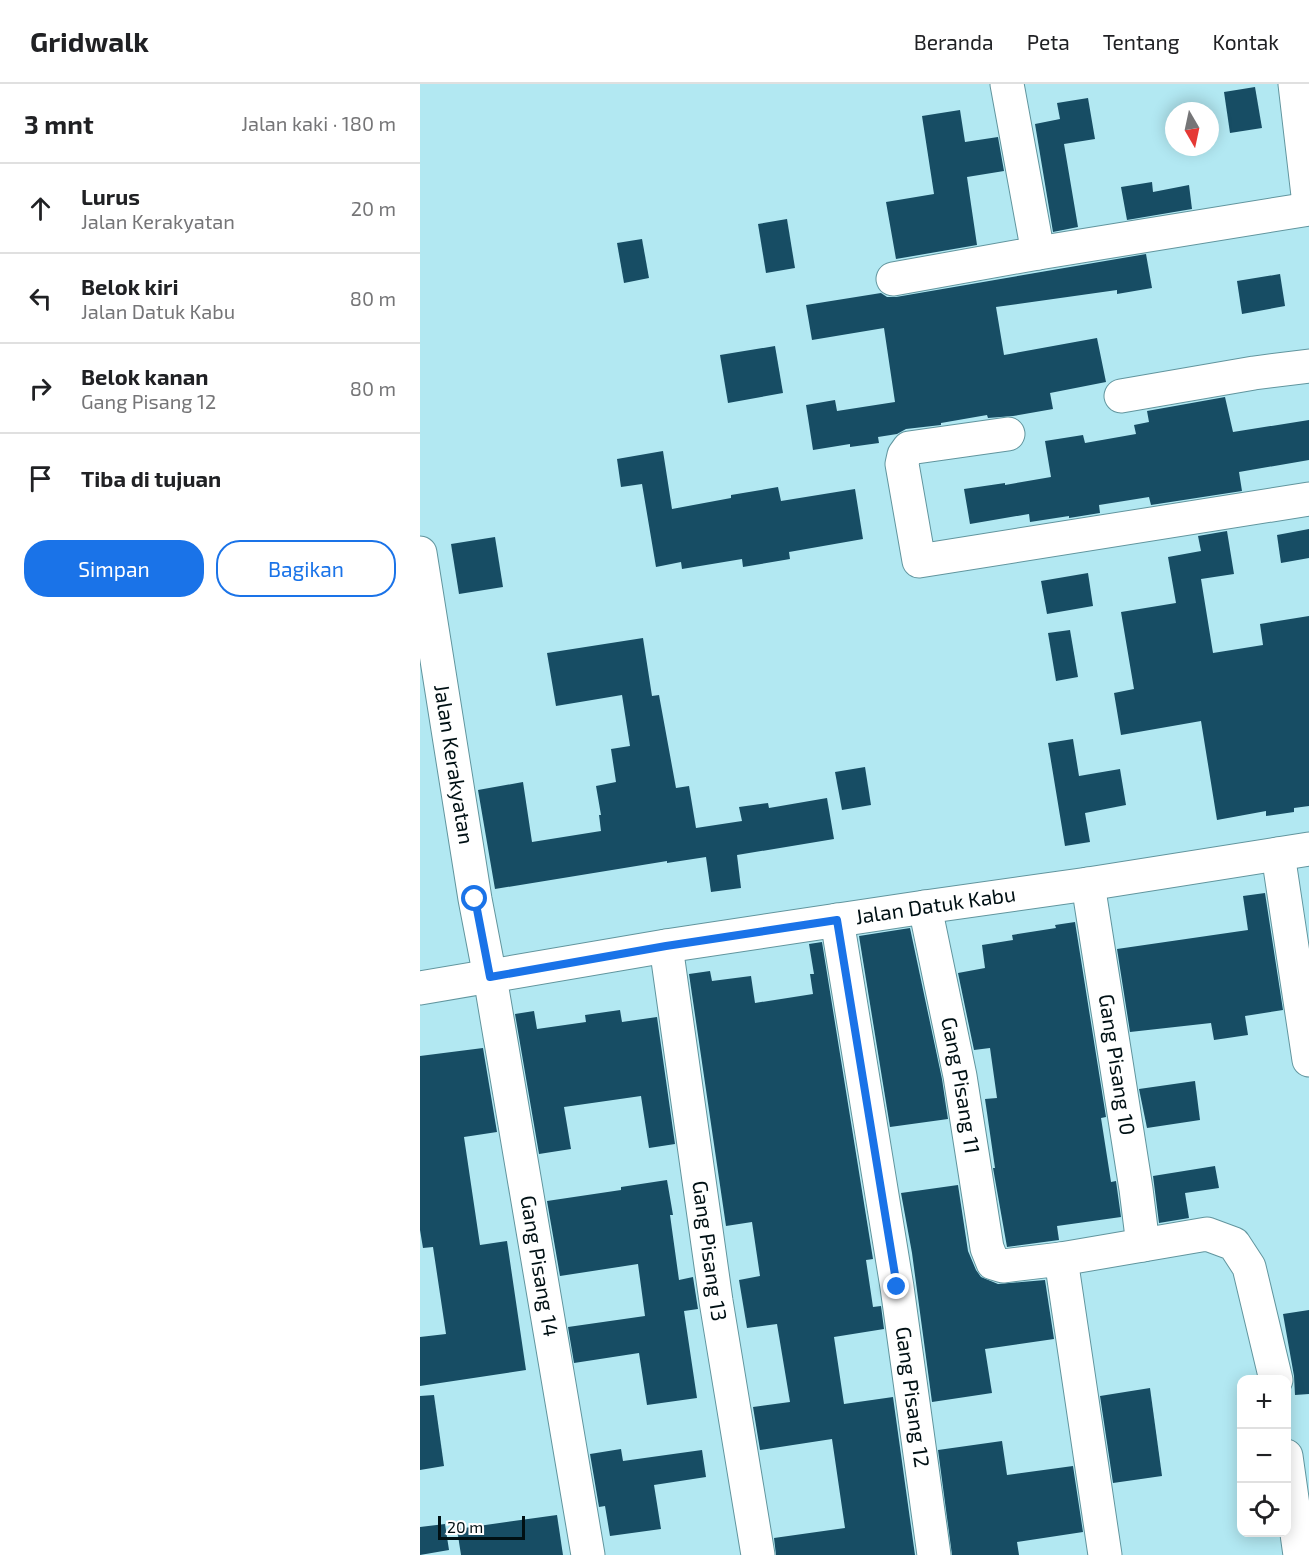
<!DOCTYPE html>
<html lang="id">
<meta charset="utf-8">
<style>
:root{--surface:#fff;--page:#f2f2f2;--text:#202124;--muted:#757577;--line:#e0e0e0;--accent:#1a73e8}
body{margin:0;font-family:"Exo 2",sans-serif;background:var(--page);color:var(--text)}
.controls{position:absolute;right:18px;bottom:18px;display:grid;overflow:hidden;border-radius:12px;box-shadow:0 3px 15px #0003}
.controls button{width:54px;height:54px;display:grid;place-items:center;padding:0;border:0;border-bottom:2px solid var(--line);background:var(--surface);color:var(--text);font:30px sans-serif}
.compass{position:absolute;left:745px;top:18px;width:54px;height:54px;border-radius:50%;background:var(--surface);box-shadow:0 3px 15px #0003;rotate:171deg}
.scale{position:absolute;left:18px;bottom:15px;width:87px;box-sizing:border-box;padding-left:6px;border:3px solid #001014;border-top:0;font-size:16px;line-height:21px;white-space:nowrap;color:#001014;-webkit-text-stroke:4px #fefefe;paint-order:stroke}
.stop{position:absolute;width:18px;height:18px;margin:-14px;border:4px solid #1a73e8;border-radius:50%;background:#fff}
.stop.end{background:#1a73e8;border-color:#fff;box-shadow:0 2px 6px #0008}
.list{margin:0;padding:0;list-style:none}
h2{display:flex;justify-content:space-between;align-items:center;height:78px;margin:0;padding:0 24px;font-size:26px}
h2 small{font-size:20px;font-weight:400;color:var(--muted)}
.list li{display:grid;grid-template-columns:39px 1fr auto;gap:18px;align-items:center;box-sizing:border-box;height:90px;padding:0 24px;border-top:2px solid var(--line)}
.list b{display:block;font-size:22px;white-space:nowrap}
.list p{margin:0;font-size:20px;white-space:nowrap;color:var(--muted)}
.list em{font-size:20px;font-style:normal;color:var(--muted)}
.actions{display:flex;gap:12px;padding:18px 24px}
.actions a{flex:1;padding:14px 0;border:2px solid var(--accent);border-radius:24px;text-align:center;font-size:21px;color:var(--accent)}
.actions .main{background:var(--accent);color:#fff}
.icon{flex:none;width:33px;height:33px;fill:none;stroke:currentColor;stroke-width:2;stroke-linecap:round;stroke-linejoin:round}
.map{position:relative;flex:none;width:889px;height:1471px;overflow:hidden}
header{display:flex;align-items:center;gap:36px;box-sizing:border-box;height:84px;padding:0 30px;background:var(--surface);border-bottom:2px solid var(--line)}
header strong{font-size:28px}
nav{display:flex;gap:33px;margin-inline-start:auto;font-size:21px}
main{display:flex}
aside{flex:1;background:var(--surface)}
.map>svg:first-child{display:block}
.building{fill:#174d64}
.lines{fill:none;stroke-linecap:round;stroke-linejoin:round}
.minor-casing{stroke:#61959e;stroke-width:35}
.tertiary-casing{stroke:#61959e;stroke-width:35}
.minor{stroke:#fff;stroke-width:33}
.tertiary{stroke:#fff;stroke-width:33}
.route{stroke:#1a73e8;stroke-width:8}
.labels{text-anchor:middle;stroke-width:6;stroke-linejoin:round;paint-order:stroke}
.street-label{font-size:21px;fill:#001014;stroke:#fefefe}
</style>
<header>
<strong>Gridwalk</strong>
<nav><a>Beranda</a><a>Peta</a><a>Tentang</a><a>Kontak</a></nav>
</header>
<main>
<aside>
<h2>3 mnt<small>Jalan kaki · 180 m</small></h2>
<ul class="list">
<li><svg class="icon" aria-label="ahead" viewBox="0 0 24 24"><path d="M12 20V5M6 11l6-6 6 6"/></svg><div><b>Lurus</b><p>Jalan Kerakyatan</p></div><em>20 m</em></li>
<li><svg class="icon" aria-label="left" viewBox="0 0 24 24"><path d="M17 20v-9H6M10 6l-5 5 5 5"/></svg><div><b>Belok kiri</b><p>Jalan Datuk Kabu</p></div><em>80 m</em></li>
<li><svg class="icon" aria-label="right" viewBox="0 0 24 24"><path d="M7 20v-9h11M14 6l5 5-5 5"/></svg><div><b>Belok kanan</b><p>Gang Pisang 12</p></div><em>80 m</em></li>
<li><svg class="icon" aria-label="arrive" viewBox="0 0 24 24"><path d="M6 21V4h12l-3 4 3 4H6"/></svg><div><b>Tiba di tujuan</b></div></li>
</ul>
<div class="actions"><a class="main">Simpan</a><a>Bagikan</a></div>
</aside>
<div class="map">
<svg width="889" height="1471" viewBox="0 0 889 1471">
<rect width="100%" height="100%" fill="#b2e8f2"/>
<g class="building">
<polygon points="835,3 842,44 810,49 804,8"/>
<polygon points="668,14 675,55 644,60 658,143 633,148 615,40 640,35 637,19"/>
<polygon points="540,26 545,58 578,53 584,87 547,93 557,161 476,175 466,118 514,110 502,32"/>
<polygon points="732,98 733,108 769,101 772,125 707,136 701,103"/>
<polygon points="367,135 375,184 346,189 338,140"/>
<polygon points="222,155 229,194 204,199 197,159"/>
<polygon points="726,170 732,204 697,210 697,206 576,223 584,271 677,254 686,298 630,309 633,325 593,332 568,334 567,331 521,339 521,341 486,345 477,350 458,353 459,359 430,363 430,360 393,366 386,321 415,316 417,327 475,318 464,244 392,256 386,221 461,209 467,213 476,213"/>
<polygon points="860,190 865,222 822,230 817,197"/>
<polygon points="355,262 363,309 308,319 300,271"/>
<polygon points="805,313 813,348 889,336 889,376 819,388 822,407 731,421 729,413 679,421 680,429 649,434 649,432 610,438 609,430 550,440 544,405 585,399 585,401 631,393 625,357 663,351 665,359 716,350 714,341 729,338 727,327"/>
<polygon points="243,367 252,425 311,414 311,411 358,403 361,417 435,405 443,455 369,468 370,475 323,483 322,475 262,485 261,478 236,483 222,400 201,403 197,375"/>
<polygon points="889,445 889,474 861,479 857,451"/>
<polygon points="807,447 814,490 781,495 793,569 843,561 840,540 889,532 889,722 874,724 874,728 846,732 846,727 797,736 781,637 701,651 694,609 714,605 701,528 756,519 748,473 781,467 778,452"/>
<polygon points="75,453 83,503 39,510 31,460"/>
<polygon points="668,489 673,522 627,530 621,497"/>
<polygon points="650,546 658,593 636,597 628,549"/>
<polygon points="223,554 232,612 239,611 256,704 269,702 276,744 322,737 319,723 348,719 349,724 407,714 414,755 317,771 321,804 291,808 286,773 247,779 247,777 75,805 58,706 103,698 112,758 181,747 179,731 181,731 176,702 196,698 191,665 210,662 202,611 136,622 127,569"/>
<polygon points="653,655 659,692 700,685 706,721 665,729 670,758 645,762 628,659"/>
<polygon points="445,683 451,721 422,726 415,688"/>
<polygon points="845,809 863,926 825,932 828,951 794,956 791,939 710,948 697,865 828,846 823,812"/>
<polygon points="655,838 686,1033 681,1034 691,1098 696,1097 701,1133 637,1142 639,1156 587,1163 573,1084 575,1084 565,1015 577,1014 570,964 554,966 538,889 565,884 562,861 593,856 592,851 636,844 635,841"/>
<polygon points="490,844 522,995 528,1035 470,1043 439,852"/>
<polygon points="402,858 453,1175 446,1176 453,1223 461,1222 464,1245 414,1253 424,1320 473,1313 495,1471 356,1471 354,1454 425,1444 412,1355 340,1366 333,1323 370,1318 357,1240 327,1244 319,1196 340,1192 332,1138 306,1142 269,890 290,887 292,897 331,892 335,919 393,910 390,890 394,890 389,860"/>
<polygon points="200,926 202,938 237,933 255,1060 229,1064 221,1012 144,1023 151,1065 119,1070 95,930 114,927 117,945 166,938 165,931"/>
<polygon points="63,964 77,1048 44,1053 60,1161 87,1157 106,1286 0,1302 0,1253 26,1250 13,1163 3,1164 0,1146 0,972"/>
<polygon points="775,997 780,1036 727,1044 719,1005"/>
<polygon points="795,1082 799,1104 765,1109 769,1134 739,1139 733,1092"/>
<polygon points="247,1096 253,1131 250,1131 259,1196 273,1193 278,1225 264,1227 277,1314 227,1321 219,1269 154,1279 148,1243 225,1232 218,1180 140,1192 127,1117 201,1106 201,1103"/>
<polygon points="538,1101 548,1167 556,1186 561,1193 578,1200 625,1196 634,1255 565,1265 572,1309 512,1318 492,1169 481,1109"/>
<polygon points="889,1226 889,1310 875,1311 874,1292 863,1230"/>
<polygon points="730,1304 742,1392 693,1399 680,1312"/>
<polygon points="14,1311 24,1382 0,1386 0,1312"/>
<polygon points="582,1357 587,1391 653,1382 663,1448 597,1458 599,1471 532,1471 518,1366"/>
<polygon points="201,1365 203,1377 282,1366 286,1393 234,1401 241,1445 190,1452 185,1422 179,1423 170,1370"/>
<polygon points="137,1431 143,1471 41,1471 37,1445"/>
<polygon points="25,1440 29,1466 0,1471 0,1443"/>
</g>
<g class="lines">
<g class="minor-casing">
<g id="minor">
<polyline points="587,0 618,169"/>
<polyline points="875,0 889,120"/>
<polyline points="473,195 618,169 889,125"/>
<polyline points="701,312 834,289 889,282"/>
<polyline points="588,350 489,364 484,371 482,380 499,477 889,415"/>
<path id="s1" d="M0,469L55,815L70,893L168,1471"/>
<polyline points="858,770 889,976"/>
<path id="s2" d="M668,800L716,1105L723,1161"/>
<path id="s3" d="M505,823L540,992L567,1164L573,1179L583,1182L641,1175L685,1471"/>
<path id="s4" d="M417,836L477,1203L514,1471"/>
<path id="s5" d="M246,862L296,1217L338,1471"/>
<polyline points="641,1175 787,1150 814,1160 829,1183 856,1296"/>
<polyline points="866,1372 880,1471"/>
</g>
</g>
<g class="tertiary-casing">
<g id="tertiary">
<path id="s6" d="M0,904L246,862L505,823L668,800L889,765"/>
</g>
</g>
<use href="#minor" class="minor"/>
<use href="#tertiary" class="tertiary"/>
</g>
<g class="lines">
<polyline class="route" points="55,815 70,893 246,862 417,836 477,1203"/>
</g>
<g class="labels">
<g class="street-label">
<text dy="7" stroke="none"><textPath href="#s1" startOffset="214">Jalan Kerakyatan</textPath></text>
<text dy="7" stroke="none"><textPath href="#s6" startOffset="522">Jalan Datuk Kabu</textPath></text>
<text dy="7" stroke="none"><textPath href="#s2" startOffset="183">Gang Pisang 10</textPath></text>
<text dy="7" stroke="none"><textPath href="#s3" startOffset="182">Gang Pisang 11</textPath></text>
<text dy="7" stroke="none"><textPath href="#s5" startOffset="308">Gang Pisang 13</textPath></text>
<text dy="7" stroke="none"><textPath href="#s1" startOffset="723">Gang Pisang 14</textPath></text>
<text dy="7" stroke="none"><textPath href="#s4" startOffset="483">Gang Pisang 12</textPath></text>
</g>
</g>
</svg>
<div class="controls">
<button>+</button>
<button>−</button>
<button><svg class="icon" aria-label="locate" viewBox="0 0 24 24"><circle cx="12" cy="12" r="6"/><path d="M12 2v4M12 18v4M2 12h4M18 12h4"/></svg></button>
</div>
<svg class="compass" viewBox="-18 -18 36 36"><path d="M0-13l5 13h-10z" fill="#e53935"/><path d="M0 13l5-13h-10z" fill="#757577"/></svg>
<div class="scale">20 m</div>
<div class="stop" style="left:55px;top:815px"></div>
<div class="stop end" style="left:477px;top:1203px"></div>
</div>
</main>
